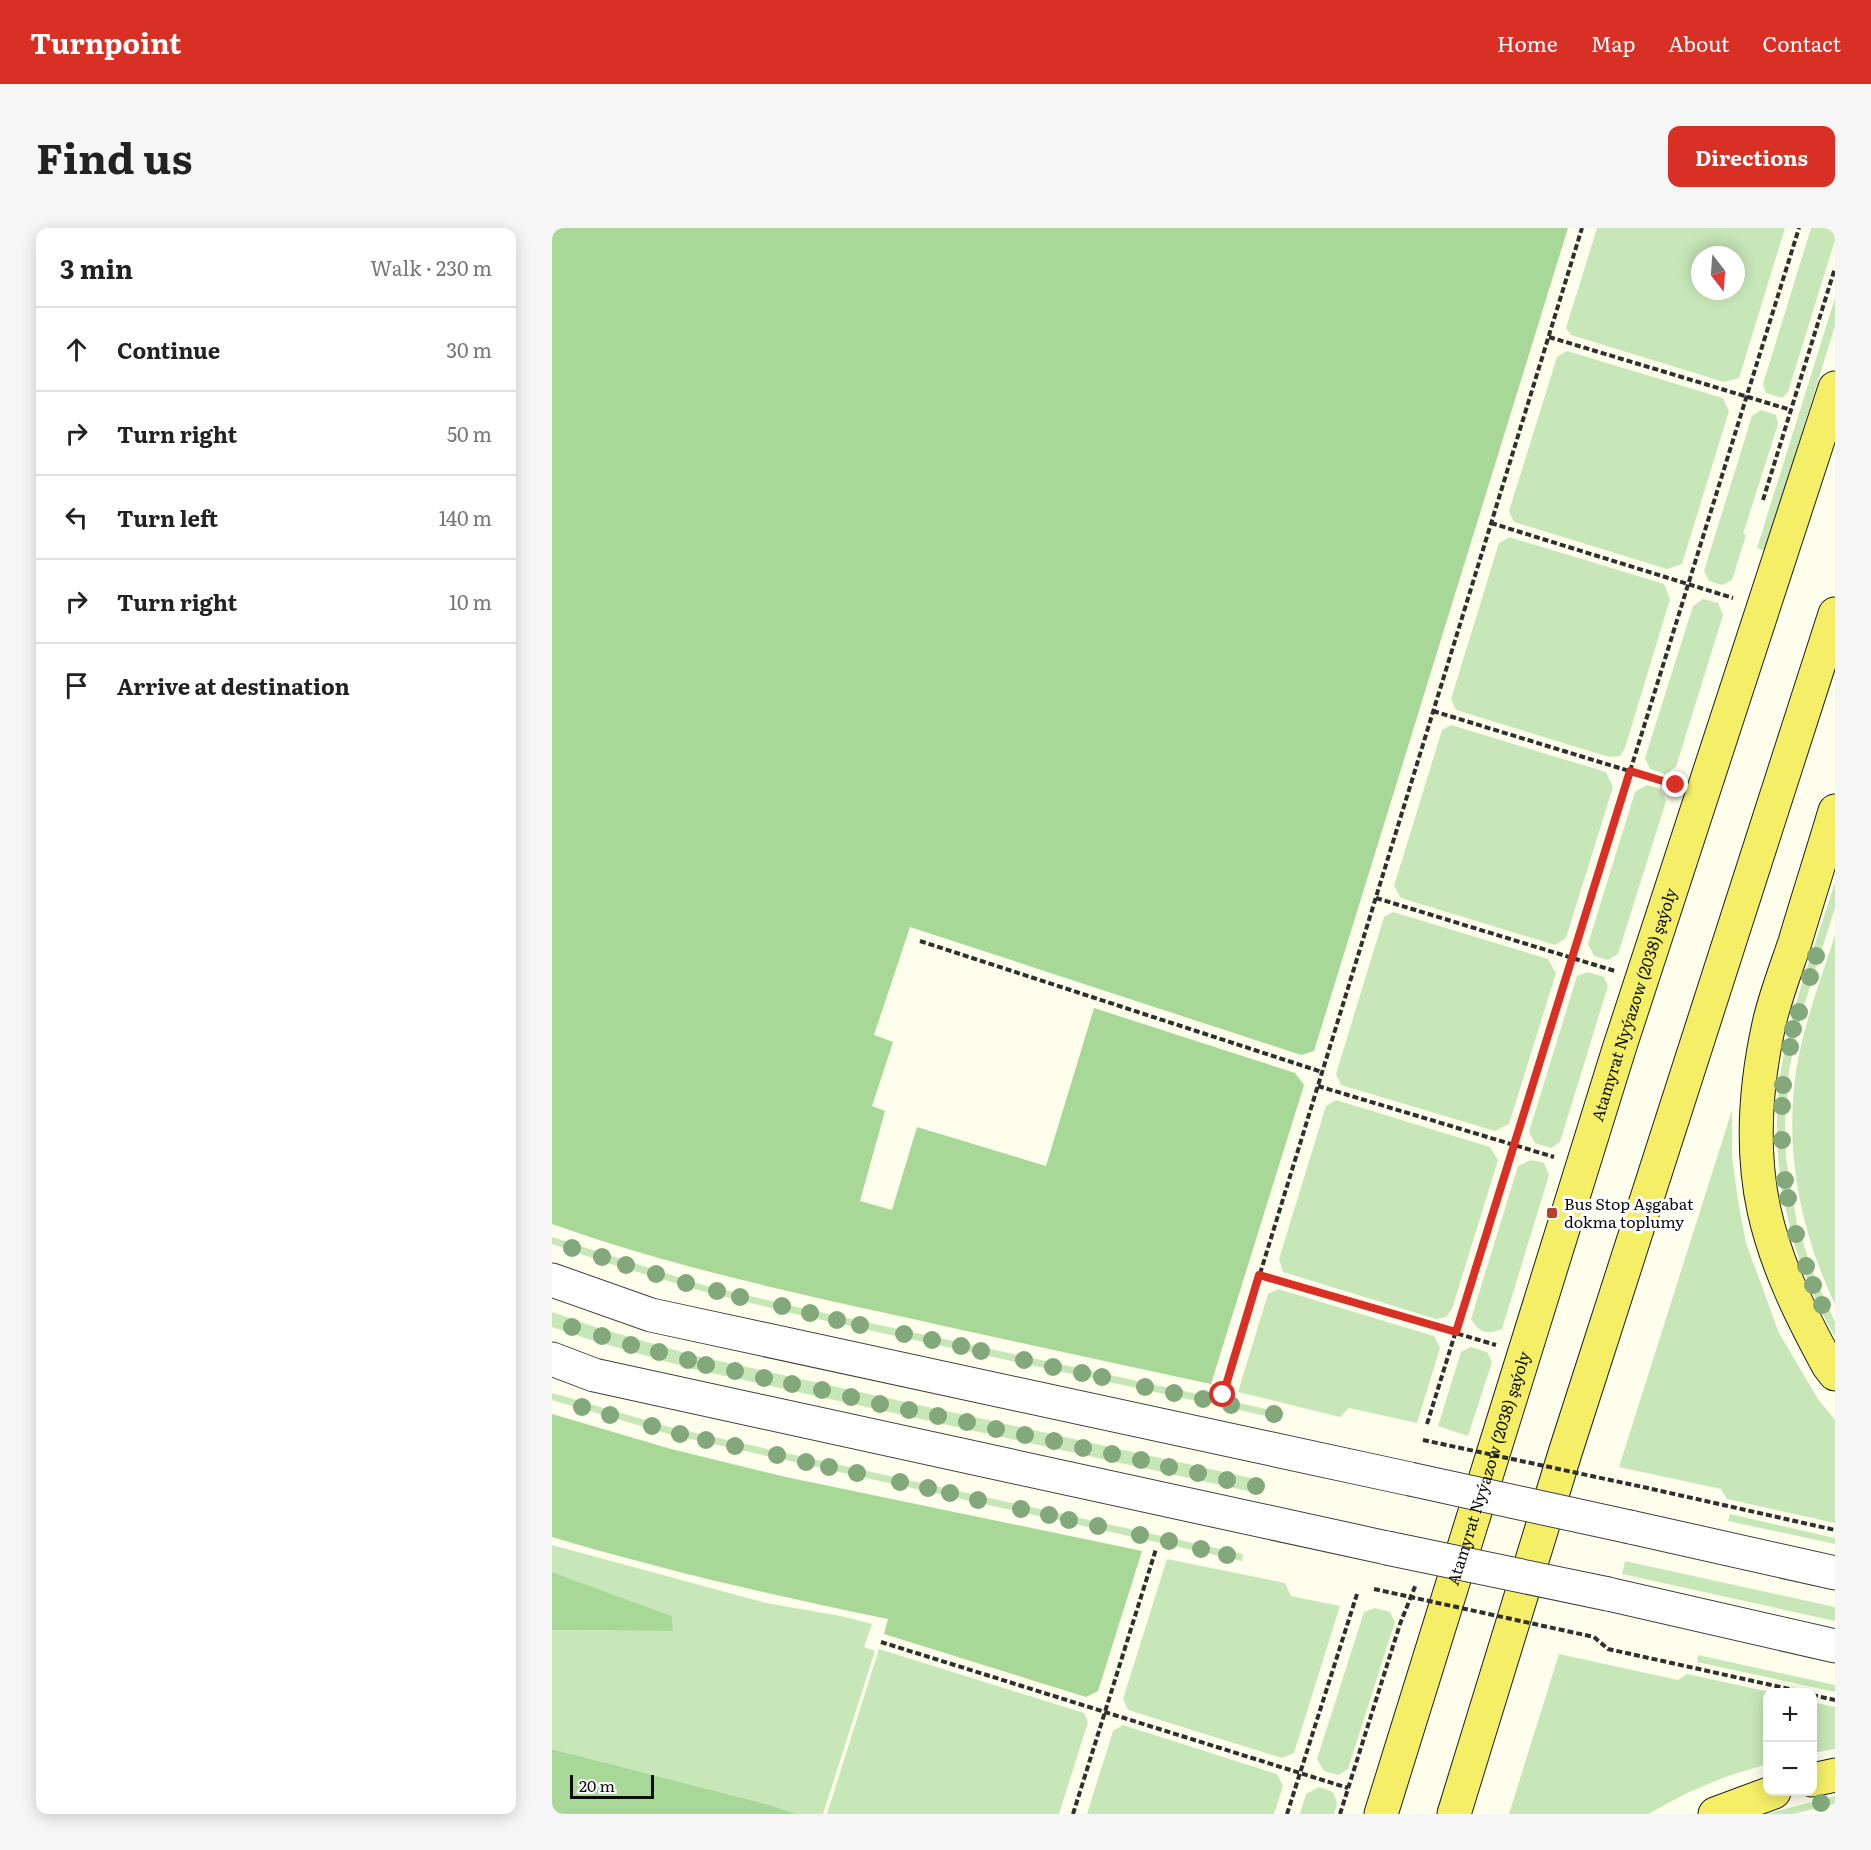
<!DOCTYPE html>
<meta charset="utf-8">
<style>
:root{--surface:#fff;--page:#f6f6f6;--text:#222;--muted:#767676;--line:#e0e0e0;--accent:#d93025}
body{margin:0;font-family:Literata,serif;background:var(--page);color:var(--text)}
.controls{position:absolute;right:18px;bottom:18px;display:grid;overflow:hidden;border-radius:12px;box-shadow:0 3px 15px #0003}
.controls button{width:54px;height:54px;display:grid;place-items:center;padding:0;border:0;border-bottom:2px solid var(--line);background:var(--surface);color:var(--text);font:30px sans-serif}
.compass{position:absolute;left:1139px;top:18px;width:54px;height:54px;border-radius:50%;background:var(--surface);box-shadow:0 3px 15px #0003;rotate:163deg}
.scale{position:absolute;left:18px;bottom:15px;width:84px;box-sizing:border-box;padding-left:6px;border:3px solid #0d0d0d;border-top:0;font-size:16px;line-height:21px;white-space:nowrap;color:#0d0d0d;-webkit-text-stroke:4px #fff;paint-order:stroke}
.stop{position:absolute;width:18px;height:18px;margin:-14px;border:4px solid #d93025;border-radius:50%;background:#fff}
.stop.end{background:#d93025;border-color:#fff;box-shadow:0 2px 6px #0008}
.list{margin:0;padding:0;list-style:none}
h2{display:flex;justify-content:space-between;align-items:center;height:78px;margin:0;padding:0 24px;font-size:26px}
h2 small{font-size:20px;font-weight:400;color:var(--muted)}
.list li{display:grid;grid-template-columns:39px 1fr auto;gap:18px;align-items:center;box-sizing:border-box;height:84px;padding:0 24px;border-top:2px solid var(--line)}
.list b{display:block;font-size:22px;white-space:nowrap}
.list em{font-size:20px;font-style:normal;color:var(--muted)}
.icon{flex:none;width:33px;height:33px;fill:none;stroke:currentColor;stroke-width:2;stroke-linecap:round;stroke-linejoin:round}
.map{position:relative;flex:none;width:1283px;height:1586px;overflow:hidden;border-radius:12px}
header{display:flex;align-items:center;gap:36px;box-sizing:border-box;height:84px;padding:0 30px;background:var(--accent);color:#fff}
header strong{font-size:28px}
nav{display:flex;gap:33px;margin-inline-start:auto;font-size:21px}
.intro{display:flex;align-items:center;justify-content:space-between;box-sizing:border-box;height:144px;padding:0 36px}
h1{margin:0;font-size:42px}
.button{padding:15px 27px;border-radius:12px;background:var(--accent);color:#fff;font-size:21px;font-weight:700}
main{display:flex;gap:36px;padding:0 36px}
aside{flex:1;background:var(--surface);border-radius:12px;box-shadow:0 3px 15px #0003}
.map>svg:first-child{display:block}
.green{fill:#c7e7b8;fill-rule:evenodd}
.forest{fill:#a7d898}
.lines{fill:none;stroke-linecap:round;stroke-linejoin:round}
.minor-casing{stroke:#404040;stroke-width:35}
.major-casing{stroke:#1e1e1e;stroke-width:35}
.path{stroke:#2f2f2f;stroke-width:4;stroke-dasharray:6 3;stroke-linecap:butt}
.minor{stroke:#fff;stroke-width:33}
.major{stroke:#f4ef67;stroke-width:33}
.minor-bridge-casing{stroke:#404040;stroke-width:35;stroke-linecap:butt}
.path-bridge{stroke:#2f2f2f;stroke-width:4;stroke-dasharray:6 3;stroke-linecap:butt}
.minor-bridge{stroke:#fff;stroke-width:33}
.tree{fill:#83a87c}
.route{stroke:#d93025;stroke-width:8}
.poi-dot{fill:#b84029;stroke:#fff;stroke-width:2}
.labels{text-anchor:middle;stroke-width:6;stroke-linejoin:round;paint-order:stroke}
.street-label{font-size:16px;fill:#0d0d0d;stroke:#fff}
.poi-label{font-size:16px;fill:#0d0d0d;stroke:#fff;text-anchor:start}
</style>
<header>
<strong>Turnpoint</strong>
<nav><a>Home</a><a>Map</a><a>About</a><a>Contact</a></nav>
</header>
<div class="intro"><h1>Find us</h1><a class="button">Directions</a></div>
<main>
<aside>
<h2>3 min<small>Walk · 230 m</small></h2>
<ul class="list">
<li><svg class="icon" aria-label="ahead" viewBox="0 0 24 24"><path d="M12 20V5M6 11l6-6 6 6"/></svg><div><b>Continue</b></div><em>30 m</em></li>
<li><svg class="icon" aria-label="right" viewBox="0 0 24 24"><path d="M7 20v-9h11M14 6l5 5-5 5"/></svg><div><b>Turn right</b></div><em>50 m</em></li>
<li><svg class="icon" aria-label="left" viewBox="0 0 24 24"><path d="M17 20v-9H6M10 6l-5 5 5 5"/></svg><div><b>Turn left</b></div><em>140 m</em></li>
<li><svg class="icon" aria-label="right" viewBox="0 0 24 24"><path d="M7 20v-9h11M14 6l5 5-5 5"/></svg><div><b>Turn right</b></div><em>10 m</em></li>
<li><svg class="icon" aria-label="arrive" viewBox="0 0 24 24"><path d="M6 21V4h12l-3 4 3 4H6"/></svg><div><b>Arrive at destination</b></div></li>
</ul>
</aside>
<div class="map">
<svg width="1283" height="1586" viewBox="0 0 1283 1586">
<rect width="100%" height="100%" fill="#fefeed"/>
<g class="green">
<path d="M1045,0H1233L1187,150L1172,154L1019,107L1014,100ZM1148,27H1184V63H1148Z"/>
<polygon points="1259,0 1283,0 1283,12 1236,164 1230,170 1214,165 1211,156"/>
<polygon points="1283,70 1283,98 1213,323 1205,320"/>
<polygon points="1015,123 1171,170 1177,183 1130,336 1115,341 962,294 957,283 1005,129"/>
<polygon points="1209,182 1224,187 1226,196 1191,306 1194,307 1180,352 1170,357 1157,353 1152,343 1200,188"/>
<polygon points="957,309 1112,356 1118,371 1073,520 1068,528 1057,529 904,482 899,471 947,315"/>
<polygon points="1151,371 1166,375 1171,387 1124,539 1113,546 1098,541 1093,530 1141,378"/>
<polygon points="899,497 1054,544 1061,559 1014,710 1003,717 849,670 842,658 890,502"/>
<polygon points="1095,557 1109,561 1114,573 1066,726 1056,732 1042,728 1036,716 1083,564"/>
<path d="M1283,654V680L1250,784L1237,842L1233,894L1234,930L1245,996L1261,1045L1283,1094V1109C1237,1030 1215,933 1229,842C1239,778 1264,716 1283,654Z"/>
<polygon points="841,684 996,731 1004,745 957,896 943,903 789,857 784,846 832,689"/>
<path d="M1283,707V1076C1249,1005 1232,922 1244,844C1251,797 1269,752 1283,707Z"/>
<polygon points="1036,744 1052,749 1056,758 1008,914 999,920 983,915 977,904 1025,748"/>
<polygon points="784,872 938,919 946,932 900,1081 894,1089 884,1091 731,1044 727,1031 774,878"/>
<polygon points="1180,882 1180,928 1186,973 1194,1015 1227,1105 1266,1171 1283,1192 1283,1295 1175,1271 1169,1261 1067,1239"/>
<path d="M979,932L992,935L997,947L950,1101C934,1107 928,1105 919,1091L966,938Z"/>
<polygon points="0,1009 151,1057 249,1080 724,1183 723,1190 247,1087 150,1063 55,1035 0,1016"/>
<polygon points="726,1061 882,1108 888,1120 865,1195 797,1180 788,1189 686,1164 716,1066"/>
<polygon points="0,1084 43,1099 140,1127 708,1252 705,1265 137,1140 39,1112 0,1099"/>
<polygon points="919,1119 935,1124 940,1134 916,1208 886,1198 909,1124"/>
<polygon points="0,1165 121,1200 691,1326 690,1333 120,1207 0,1172"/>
<polygon points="1178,1286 1283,1310 1283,1316 1176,1293"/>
<polygon points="0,1317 214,1375 289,1388 320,1396 312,1419 323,1423 271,1586 245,1586 218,1577 0,1521 0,1402 121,1403 120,1388 0,1344"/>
<polygon points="615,1331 733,1355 739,1368 788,1378 742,1525 730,1530 576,1482 571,1471"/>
<polygon points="1073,1333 1283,1379 1283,1393 1070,1346"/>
<polygon points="823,1380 838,1384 843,1394 796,1541 787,1547 772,1543 765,1531 812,1384"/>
<polygon points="327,1421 532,1485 536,1494 507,1586 275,1586"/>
<polygon points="1007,1426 1126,1452 1135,1446 1218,1464 1216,1464 1215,1536 1173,1549 1135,1565 1096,1586 957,1586"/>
<polygon points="1146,1427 1283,1457 1283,1464 1145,1434"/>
<polygon points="1260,1474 1283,1479 1283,1521 1261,1525"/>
<polygon points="571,1497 725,1546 731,1558 722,1586 535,1586 561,1503"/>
<polygon points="767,1559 781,1564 785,1575 782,1586 748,1586 754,1566"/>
<polygon points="1283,1568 1283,1576 1241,1586 1213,1586"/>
</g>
<g class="forest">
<path d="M0,0H1016L762,823L749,827L358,699L322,807L341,814L320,878L333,883L308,973L340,982L365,899L494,938L542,780L743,845L752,857L659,1156C557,1134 454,1112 352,1089C233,1063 115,1037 0,996Z"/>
<path d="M0,1186L119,1221L234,1249L590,1323L546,1463L534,1469L332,1406L336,1391C223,1368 111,1342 0,1309Z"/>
<polygon points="0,1344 120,1388 121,1403 0,1402"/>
<polygon points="0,1521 218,1577 245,1586 0,1586"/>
</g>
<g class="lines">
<g class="minor-casing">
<g id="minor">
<polyline points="0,1052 99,1087 858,1251"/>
<polyline points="0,1131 42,1147 835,1320"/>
<polyline points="1078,1299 1283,1345"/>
<polyline points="1056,1366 1283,1418"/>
</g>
</g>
<g class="major-casing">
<g id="major">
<path d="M1283,583C1270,627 1256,670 1243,714C1234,741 1223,769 1217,796C1204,855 1199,922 1212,982C1224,1037 1249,1087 1276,1137L1283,1146"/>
<polyline points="1260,1552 1283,1547"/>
<path id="s1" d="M829,1586L1067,821L1283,160"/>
<polyline points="902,1586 1013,1225 1283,386"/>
<polyline points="1163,1586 1222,1564"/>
</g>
</g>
<g class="path">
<polyline points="997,109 1239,182"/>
<polyline points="1211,272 1283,40"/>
<polyline points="939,295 1181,370"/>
<polyline points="881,483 1123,557"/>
<polyline points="824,670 1063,743"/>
<polyline points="368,713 770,844"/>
<polyline points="766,858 1002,929"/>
<polyline points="707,1047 944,1117"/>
<polyline points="671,1166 1030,0"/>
<polyline points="875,1196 1247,0"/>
<polyline points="1091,1259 1283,1302"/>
<polyline points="1042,1409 1056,1421 1251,1464"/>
<polyline points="329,1414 796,1560"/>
<polyline points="1260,1467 1283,1472"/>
<polyline points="521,1586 604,1321"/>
<polyline points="735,1586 805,1366"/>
<polyline points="788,1586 848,1396 864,1356"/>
</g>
<use href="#minor" class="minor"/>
<use href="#major" class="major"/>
<g class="minor-bridge-casing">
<g id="minor-bridge">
<polyline points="858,1251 1078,1299"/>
<polyline points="835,1320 1056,1366"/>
</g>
</g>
<g class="path-bridge">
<polyline points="871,1212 1091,1259"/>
<polyline points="822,1361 1042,1409"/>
</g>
<use href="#minor-bridge" class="minor-bridge"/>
</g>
<g class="tree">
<circle cx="1264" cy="728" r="9"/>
<circle cx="1258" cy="749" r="9"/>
<circle cx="1247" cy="784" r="9"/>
<circle cx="1241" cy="801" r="9"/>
<circle cx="1238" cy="819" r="9"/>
<circle cx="1231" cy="857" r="9"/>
<circle cx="1230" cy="878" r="9"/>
<circle cx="1230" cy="912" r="9"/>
<circle cx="1233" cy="952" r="9"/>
<circle cx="1236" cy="970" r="9"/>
<circle cx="1244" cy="1006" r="9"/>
<circle cx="20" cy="1020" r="9"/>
<circle cx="50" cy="1029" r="9"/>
<circle cx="74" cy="1037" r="9"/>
<circle cx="1254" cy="1038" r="9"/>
<circle cx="104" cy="1046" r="9"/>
<circle cx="134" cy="1055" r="9"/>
<circle cx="1261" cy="1057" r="9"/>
<circle cx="165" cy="1063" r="9"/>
<circle cx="188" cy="1069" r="9"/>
<circle cx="1270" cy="1077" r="9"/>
<circle cx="230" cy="1078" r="9"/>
<circle cx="258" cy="1085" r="9"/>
<circle cx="285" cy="1092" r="9"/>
<circle cx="308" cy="1097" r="9"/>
<circle cx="20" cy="1099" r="9"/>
<circle cx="352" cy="1106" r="9"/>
<circle cx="50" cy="1108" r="9"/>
<circle cx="380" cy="1112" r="9"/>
<circle cx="79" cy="1117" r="9"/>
<circle cx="409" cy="1118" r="9"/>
<circle cx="429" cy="1123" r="9"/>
<circle cx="107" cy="1124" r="9"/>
<circle cx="136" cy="1132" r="9"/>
<circle cx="472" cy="1132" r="9"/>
<circle cx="154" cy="1137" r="9"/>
<circle cx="501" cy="1139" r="9"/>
<circle cx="183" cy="1143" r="9"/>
<circle cx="530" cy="1145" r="9"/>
<circle cx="550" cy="1149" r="9"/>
<circle cx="212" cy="1150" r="9"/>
<circle cx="240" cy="1156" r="9"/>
<circle cx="593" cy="1159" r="9"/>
<circle cx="270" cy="1162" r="9"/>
<circle cx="622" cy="1165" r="9"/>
<circle cx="299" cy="1169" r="9"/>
<circle cx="651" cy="1171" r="9"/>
<circle cx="328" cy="1176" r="9"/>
<circle cx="679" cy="1177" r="9"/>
<circle cx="30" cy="1179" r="9"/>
<circle cx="357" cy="1182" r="9"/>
<circle cx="722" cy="1186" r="9"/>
<circle cx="58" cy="1187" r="9"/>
<circle cx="386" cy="1188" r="9"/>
<circle cx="415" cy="1194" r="9"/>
<circle cx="100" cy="1198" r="9"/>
<circle cx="444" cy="1201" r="9"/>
<circle cx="128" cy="1206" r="9"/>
<circle cx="473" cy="1207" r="9"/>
<circle cx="154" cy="1212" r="9"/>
<circle cx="502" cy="1213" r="9"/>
<circle cx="183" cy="1218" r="9"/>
<circle cx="531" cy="1220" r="9"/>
<circle cx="560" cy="1226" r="9"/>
<circle cx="225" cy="1227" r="9"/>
<circle cx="589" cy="1232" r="9"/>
<circle cx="254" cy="1234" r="9"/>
<circle cx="277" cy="1239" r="9"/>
<circle cx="617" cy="1239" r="9"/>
<circle cx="305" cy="1245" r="9"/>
<circle cx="646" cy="1245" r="9"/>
<circle cx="675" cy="1252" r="9"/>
<circle cx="348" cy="1254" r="9"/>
<circle cx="704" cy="1258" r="9"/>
<circle cx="376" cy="1260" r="9"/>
<circle cx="398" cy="1265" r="9"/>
<circle cx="426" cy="1272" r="9"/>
<circle cx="469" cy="1281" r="9"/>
<circle cx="497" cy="1287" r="9"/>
<circle cx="517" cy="1292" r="9"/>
<circle cx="546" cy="1298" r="9"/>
<circle cx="588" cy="1307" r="9"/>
<circle cx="617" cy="1313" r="9"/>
<circle cx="649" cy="1321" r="9"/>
<circle cx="675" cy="1327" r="9"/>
<circle cx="1269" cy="1575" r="9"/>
</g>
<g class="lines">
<polyline class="route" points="671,1167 707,1047 904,1104 1078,543 1124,557"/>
</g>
<rect class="poi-dot" x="994" y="979" width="12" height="12" rx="3"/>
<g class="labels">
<g class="street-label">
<text dy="6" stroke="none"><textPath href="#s1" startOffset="848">Atamyrat Nyýazow (2038) şaýoly</textPath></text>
<text dy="6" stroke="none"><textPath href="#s1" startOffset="362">Atamyrat Nyýazow (2038) şaýoly</textPath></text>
</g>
<g class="poi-label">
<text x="1012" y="982">Bus Stop Aşgabat<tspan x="1012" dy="18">dokma toplumy</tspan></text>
</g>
</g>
</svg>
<div class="controls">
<button>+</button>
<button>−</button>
</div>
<svg class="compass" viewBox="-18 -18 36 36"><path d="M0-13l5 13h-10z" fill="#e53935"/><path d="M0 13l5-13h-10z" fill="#767676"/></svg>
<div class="scale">20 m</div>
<div class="stop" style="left:671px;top:1167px"></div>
<div class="stop end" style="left:1124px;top:557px"></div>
</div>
</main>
